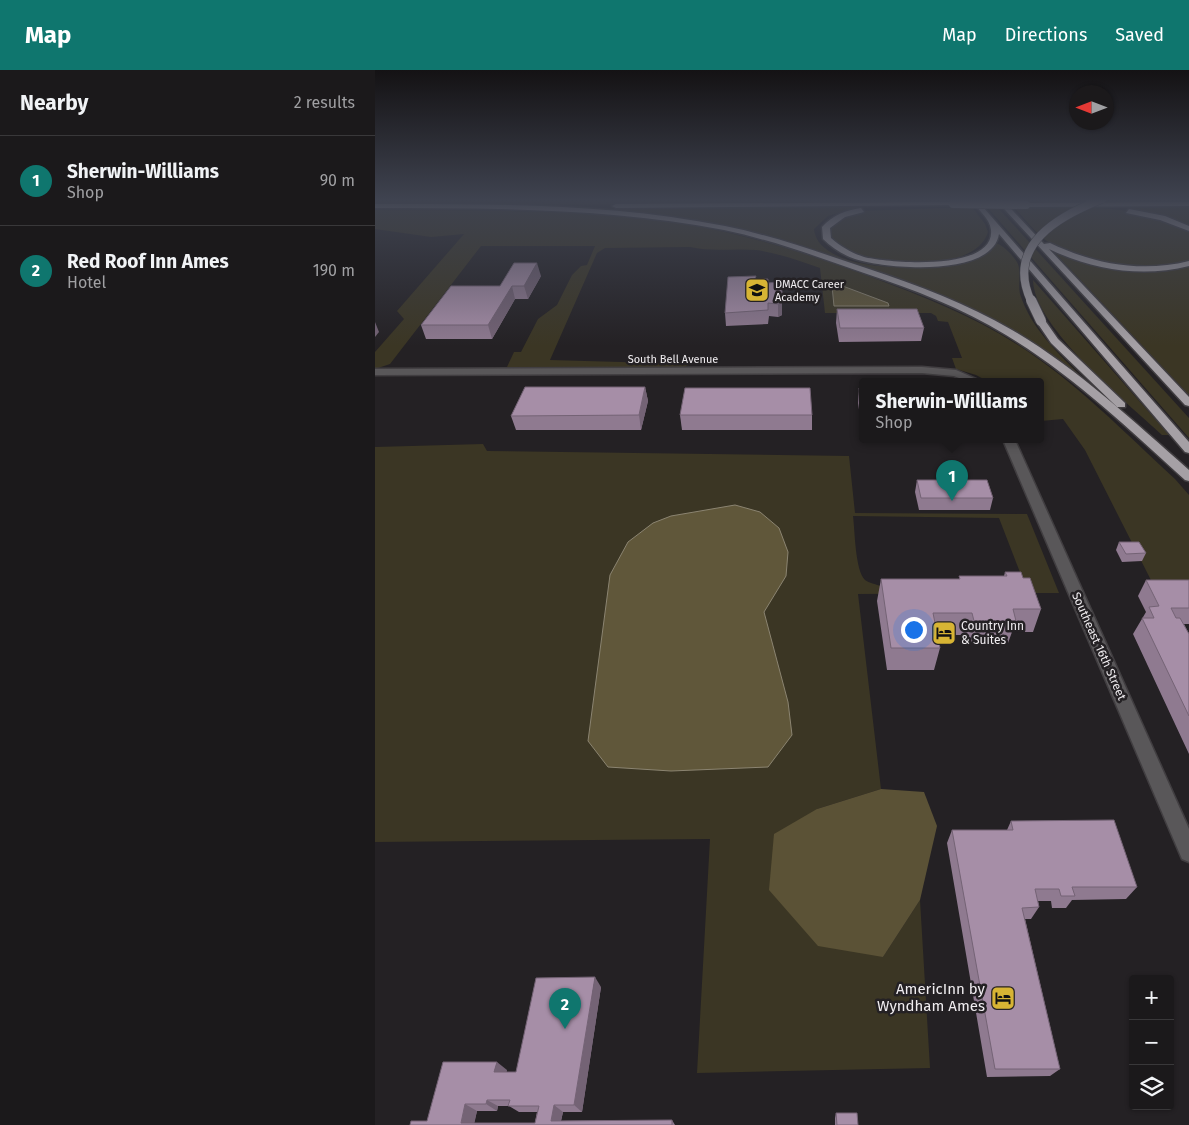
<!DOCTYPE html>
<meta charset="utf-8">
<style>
:root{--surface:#1b191b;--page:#282628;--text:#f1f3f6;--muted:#a0a0a3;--line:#39383a;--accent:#0f766e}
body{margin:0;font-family:"Fira Sans",sans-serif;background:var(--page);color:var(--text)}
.controls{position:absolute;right:15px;bottom:15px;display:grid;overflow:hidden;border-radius:5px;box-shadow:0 1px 4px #0004}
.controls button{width:45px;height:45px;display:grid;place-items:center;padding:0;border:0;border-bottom:1px solid var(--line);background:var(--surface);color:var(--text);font:25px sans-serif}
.compass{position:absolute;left:694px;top:15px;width:45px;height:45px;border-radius:50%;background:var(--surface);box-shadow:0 1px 4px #0004;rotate:270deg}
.you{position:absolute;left:538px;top:559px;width:18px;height:18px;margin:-12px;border:4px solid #fff;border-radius:50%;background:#1a73e8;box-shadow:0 0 0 8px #1a73e833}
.badge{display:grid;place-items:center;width:32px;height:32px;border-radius:50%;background:var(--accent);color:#fff;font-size:16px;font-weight:700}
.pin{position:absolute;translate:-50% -41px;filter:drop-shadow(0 1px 2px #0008)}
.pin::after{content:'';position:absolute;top:26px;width:18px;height:15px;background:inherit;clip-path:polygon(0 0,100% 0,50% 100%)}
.popup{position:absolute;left:484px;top:308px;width:185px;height:65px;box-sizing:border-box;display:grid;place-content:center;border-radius:5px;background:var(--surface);filter:drop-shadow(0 1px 4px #0005);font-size:16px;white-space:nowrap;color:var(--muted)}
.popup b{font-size:19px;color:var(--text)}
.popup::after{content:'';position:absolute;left:50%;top:100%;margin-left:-10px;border:10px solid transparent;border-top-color:var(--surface)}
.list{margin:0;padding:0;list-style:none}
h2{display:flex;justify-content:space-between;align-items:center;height:65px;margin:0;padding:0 20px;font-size:21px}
h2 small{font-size:16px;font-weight:400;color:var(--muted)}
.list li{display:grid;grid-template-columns:32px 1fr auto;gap:15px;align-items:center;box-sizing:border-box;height:90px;padding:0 20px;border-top:1px solid var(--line)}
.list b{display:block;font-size:19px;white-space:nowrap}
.list p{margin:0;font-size:16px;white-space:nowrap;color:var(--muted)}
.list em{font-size:16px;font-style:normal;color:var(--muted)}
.icon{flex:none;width:28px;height:28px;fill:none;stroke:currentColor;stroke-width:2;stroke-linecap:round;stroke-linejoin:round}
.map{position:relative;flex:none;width:814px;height:1055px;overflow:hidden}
header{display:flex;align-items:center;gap:30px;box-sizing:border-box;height:70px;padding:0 25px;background:var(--accent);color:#fff}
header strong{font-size:24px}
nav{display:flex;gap:28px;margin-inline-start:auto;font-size:18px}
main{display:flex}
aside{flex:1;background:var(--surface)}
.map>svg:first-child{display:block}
.green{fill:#3b3624}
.forest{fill:#5b5236}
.water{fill:#60573a;stroke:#8b8471}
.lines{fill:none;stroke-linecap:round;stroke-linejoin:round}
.minor-casing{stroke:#413e41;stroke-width:3}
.highway-casing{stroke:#413e41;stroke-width:3}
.minor{fill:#595759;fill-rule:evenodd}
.highway{fill:#a5a0a5;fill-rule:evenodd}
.highway-bridge-far1-casing{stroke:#413e41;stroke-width:9;stroke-linecap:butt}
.highway-bridge-casing{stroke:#413e41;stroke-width:12;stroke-linecap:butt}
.highway-bridge-far1{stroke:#a5a0a5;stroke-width:8}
.highway-bridge{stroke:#a5a0a5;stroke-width:10}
.wall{fill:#8f7a90;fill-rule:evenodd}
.shaded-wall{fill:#746375}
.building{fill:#a68ea7;stroke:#746375;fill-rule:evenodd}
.labels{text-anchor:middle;stroke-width:5;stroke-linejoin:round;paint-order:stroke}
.far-poi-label{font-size:11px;fill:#f0edf0;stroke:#242124;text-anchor:start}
.far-street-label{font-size:11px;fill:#f0edf0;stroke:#242124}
.poi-label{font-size:12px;fill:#f0edf0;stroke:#242124;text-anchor:start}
.street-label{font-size:12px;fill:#f0edf0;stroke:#242124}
.near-poi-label{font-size:15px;fill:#f0edf0;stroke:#242124;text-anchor:end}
</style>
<header>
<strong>Map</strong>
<nav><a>Map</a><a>Directions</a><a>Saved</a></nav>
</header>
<main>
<aside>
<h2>Nearby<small>2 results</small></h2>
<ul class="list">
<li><span class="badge">1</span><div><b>Sherwin-Williams</b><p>Shop</p></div><em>90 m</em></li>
<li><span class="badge">2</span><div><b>Red Roof Inn Ames</b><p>Hotel</p></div><em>190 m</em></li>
</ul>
</aside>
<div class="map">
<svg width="814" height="1055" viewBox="0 0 814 1055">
<rect width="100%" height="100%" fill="#242124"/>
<g class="green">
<polygon points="589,129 592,133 0,135 0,131"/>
<polygon points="605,129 615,129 814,348 814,368"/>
<polygon points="630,129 716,129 708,132 634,133"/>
<path d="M482,137L453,146L439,159C443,209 591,206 621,173C628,175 640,187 643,194C646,202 643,215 645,224C656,258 681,281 705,305L648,267L519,209L432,178L344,156L203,139Z"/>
<path d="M597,137L610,154L613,162C600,206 495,195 464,178C458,175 454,165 450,160L460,149L487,141Z"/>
<path d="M639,137C695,137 764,132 814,162V190C776,204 709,196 675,173C661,164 650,149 639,137Z"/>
<polygon points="749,137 814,137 814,156 792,148"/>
<path d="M0,140C105,141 211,138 315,155C378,166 437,185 496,207C547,226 598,246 643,275C701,312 750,363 800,409L814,425V526H784L710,380L688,349L666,351V312H614L601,305L581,299L577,288H587L573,252L563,251L561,246L556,243H450L445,198C424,191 403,183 381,180C359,178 336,182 315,177L230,178L222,183L175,290L318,294L306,298H139L132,297L139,282H146L163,249L182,235L197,205L206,196L212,195L220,176H106L15,294L0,299V282L29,249L22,241L89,164L56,167L0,159Z"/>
<polygon points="680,183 716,194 777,201 814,197 814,325"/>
<path d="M658,210L794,365H787C752,332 659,258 658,210Z"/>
<path d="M108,374L112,381L474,386L480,443L652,444L684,523H653L624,448L478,446C480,461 480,500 490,510C494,513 501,514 505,516L647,523L483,524L506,719L442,739L508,887L545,830L555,998L322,1003L335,769L0,772V377Z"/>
</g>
<polygon class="forest" points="506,719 549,722 562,756 545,830 508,887 443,876 394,820 399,764 442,739"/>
<g class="water">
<polygon points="465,215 513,233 514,236 459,236 457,216"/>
<polygon points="360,435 385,442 404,458 413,482 411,506 389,542 413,632 417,665 393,697 296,701 233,697 213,671 235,505 253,472 278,453 296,446"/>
</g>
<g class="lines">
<g class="minor-casing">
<g id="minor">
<polygon points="547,297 581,300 608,312 594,312 579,306 547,303 0,305 0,299"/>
<polygon points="628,370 640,370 814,759 814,792 807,789"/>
</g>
</g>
<g class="highway-casing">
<g id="highway">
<path d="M595,129H601L814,372V383L810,382L624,164C617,208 510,199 480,189C468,185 457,178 448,169L447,157C458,145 471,140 486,138L489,142L470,147L455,158L456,168C466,177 477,183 489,187C513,193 620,202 616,160C615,148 601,138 595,129Z"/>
<path d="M620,129H627L669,174L675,173C719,194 766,203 814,191V196C767,208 718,200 674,179L814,327V336L810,335Z"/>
<polygon points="578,132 580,135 241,138 237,136 241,134"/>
<polygon points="814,132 814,136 651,137 648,135 651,133"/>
<path d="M0,134C116,134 235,133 350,156C399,166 446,183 494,199C543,215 592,234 637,260C702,298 758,351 814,400V411L810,410C753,358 696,304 631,265C587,238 538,219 489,203C443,187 397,170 349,160C235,138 116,138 0,138Z"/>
<polygon points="754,139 790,146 814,156 814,161 785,150 751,143"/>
<polygon points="663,249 669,249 683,269 750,333 750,337 742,337 676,273 661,251"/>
</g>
</g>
<use href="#minor" class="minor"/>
<use href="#highway" class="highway"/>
<g class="highway-bridge-far1-casing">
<g id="highway-bridge-far1">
<polyline points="578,134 651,135"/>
<path d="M656,231C630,175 684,146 727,129"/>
</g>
</g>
<g class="highway-bridge-casing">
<polyline id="highway-bridge" points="656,230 666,251"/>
</g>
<use href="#highway-bridge-far1" class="highway-bridge-far1"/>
<use href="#highway-bridge" class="highway-bridge"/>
</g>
<g class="wall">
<polygon points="166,206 153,229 140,229 117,269 51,269 46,255 125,216"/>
<polygon points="381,206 381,209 393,213 407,227 407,245 403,247 394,246 393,254 351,256 350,243"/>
<polygon points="462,239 549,258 546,271 464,272 461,253"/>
<polygon points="270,317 273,331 266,360 141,360 136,346"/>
<polygon points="484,318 488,318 488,359 487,359 483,333"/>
<polygon points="305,345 437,345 437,360 307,360"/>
<polygon points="542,410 618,428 615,440 544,440 540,422"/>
<polygon points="744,472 771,483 767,491 747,492 741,480"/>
<polygon points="630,502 648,508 666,539 658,562 637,562 633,573 592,573 590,565 562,565 565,578 559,600 512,600 502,531 506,509 584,509 584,506 629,506"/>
<polygon points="771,510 814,510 814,554 809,554 814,564 814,684 758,564 771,542 763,526"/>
<polygon points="636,751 762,817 751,829 697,830 691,838 677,838 676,831 663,831 664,837 656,849 650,849 685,999 675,1006 612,1007 572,773 577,760 632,760"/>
<path d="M226,917L207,1042H188L186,1051L297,1050L300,1055H35L52,1051L132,1000L131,1002H141ZM123,1036H134L144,1042H162L160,1053H99L102,1041H122Z"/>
<polygon points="461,1043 483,1055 460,1055 460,1048"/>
</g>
<g class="shaded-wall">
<polygon points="162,193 166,206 153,229 149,216"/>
<polygon points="137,216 140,229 117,269 113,255"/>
<polygon points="407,227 407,245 403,247 403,234 404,230"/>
<polygon points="0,252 4,262 0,267"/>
<polygon points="270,317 273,331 266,360 264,345"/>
<polygon points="220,907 226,917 207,1042 199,1035"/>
<polygon points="122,992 132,1000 130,1010 119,1002"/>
<polygon points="112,1030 123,1036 122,1041 111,1034"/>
<polygon points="90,1034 102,1041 99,1055 86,1053"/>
<polygon points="179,1035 188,1042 185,1055 176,1051"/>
</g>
<g class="building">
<polygon points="139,193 162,193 149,216 137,216 113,255 46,255 76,216 125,216"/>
<polygon points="381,206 380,209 393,209 393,213 401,212 407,220 407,227 404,230 407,232 403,234 393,233 393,240 350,243 353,207"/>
<polygon points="462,239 542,239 549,258 465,258"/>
<polygon points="150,317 270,317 264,345 136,346"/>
<polygon points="310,318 435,318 437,345 305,345"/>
<polygon points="484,318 488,318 488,344"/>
<polygon points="542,410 612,410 618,428 546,428"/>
<polygon points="744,472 764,472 771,483 751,484"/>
<polygon points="630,502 646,502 648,508 655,508 666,539 638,539 641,551 599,551 597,543 558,543 565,578 516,578 506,509 585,509 584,506 632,506"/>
<polygon points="771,510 814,510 814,538 796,538 801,548 805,548 814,564 814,646 767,548 779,548 774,537 784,536"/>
<polygon points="739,750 762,817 697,817 700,826 686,826 684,819 660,819 664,837 647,838 685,999 620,999 577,760 638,760 636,751"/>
<path d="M220,907L199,1035H179L176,1051L297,1050V1055H35L36,1051H52L68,992H122L119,1002H141L161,908ZM112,1030H135L133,1036H164L160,1053H86L90,1034H111Z"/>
<polygon points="461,1043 482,1043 483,1055 462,1055"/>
</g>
<linearGradient id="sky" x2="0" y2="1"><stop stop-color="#141214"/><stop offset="0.47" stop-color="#3f4350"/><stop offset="1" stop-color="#3f4350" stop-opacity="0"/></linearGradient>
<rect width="814" height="276" fill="url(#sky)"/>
<defs>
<g id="school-square" transform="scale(1.25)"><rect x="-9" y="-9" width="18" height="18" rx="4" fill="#d7b434" stroke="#242124"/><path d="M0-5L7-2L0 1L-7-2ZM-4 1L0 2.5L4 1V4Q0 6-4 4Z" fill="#111"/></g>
<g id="hotel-square" transform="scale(1.25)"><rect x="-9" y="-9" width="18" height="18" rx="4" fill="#d7b434" stroke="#242124"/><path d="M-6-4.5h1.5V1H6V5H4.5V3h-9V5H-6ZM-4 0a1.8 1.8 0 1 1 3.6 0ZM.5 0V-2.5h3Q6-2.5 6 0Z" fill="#111"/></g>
</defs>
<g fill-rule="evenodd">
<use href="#school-square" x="382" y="220"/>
<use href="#hotel-square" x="569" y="563"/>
<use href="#hotel-square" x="628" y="928"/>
</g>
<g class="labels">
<g class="far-poi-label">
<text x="400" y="218">DMACC Career<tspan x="400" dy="13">Academy</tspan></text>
</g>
<g class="far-street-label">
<text x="298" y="293">South Bell Avenue</text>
</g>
<g class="poi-label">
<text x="586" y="560">Country Inn<tspan x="586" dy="14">&amp; Suites</tspan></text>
</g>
<g class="street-label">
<text transform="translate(724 576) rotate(66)" y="4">Southeast 16th Street</text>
</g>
<g class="near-poi-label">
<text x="610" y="924">AmericInn by<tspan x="610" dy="17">Wyndham Ames</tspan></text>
</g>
</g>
</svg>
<div class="controls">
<button>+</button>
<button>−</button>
<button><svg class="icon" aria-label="layers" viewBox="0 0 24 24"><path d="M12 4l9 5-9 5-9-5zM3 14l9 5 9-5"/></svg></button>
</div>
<svg class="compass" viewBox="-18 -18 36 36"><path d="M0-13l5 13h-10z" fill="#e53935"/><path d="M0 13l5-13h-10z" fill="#a0a0a3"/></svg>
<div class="you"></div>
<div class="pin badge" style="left:577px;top:431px">1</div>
<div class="popup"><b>Sherwin-Williams</b>Shop</div>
<div class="pin badge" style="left:190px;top:959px">2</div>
</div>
</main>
